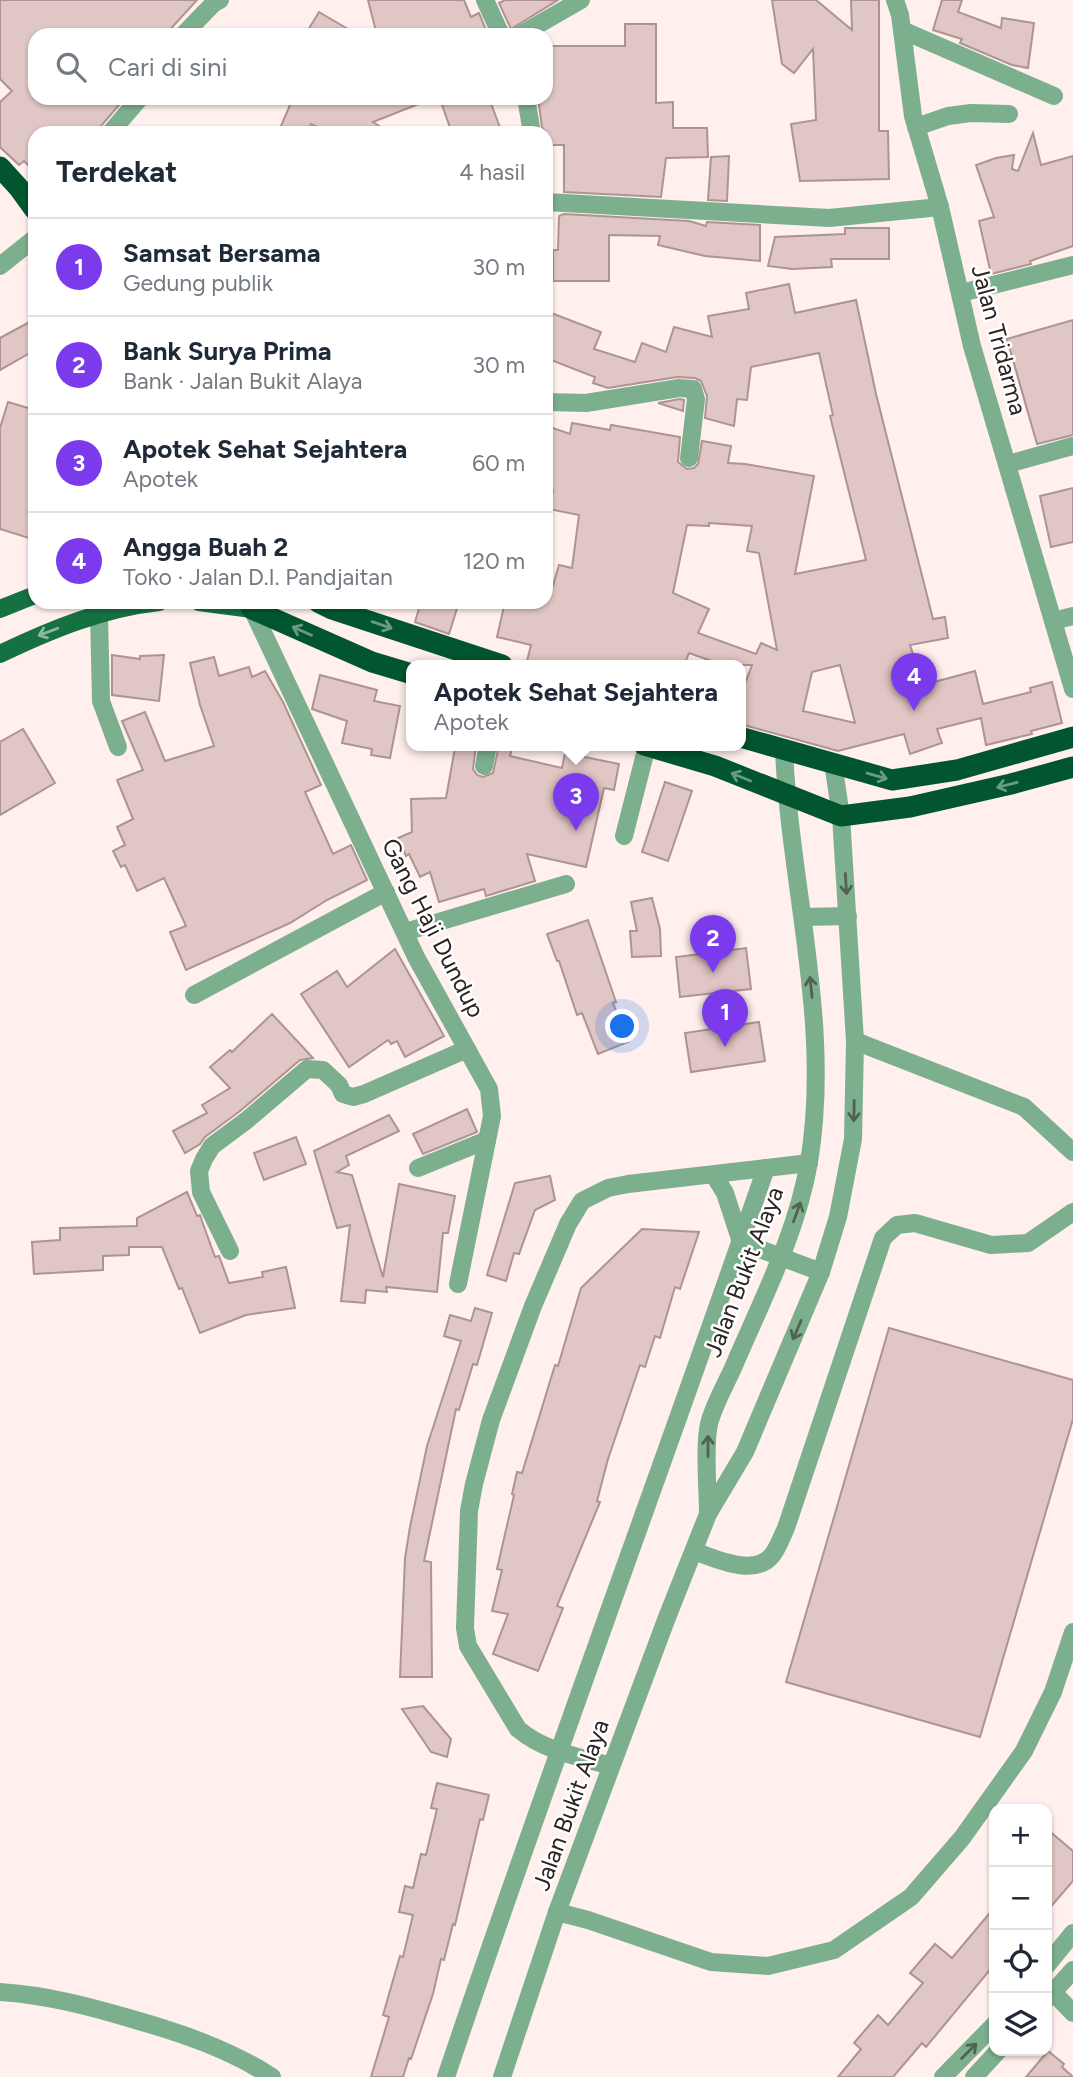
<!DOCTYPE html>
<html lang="id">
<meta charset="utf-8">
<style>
:root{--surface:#fff;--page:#f6f6f7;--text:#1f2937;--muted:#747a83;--line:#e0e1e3;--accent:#7c3aed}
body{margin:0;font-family:Figtree,sans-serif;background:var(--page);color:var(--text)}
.controls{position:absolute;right:21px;bottom:21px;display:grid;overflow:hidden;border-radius:14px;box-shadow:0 2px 5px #0004}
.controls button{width:63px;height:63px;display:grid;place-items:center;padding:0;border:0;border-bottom:2px solid var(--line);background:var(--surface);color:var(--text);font:35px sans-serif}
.you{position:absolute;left:623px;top:1027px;width:24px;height:24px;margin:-18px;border:5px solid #fff;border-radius:50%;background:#1a73e8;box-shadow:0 0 0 10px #1a73e833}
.badge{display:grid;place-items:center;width:46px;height:46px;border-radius:50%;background:var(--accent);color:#fff;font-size:23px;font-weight:700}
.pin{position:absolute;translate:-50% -58px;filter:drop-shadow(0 2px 4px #0008)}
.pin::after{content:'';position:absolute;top:37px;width:24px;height:21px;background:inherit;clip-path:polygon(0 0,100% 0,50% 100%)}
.popup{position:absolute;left:406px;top:660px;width:340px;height:91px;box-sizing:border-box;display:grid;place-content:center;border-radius:14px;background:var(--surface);filter:drop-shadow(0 2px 5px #0005);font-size:23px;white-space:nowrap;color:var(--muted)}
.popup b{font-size:26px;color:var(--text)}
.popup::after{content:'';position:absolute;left:50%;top:100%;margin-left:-14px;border:14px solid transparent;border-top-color:var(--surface)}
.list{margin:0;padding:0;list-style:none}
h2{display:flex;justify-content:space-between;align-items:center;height:91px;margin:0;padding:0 28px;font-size:30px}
h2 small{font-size:23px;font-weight:400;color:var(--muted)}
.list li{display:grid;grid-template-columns:46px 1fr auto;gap:21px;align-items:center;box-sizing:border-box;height:98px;padding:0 28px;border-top:2px solid var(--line)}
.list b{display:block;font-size:26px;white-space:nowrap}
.list p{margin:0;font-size:23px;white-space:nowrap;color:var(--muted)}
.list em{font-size:23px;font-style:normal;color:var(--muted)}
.icon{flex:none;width:38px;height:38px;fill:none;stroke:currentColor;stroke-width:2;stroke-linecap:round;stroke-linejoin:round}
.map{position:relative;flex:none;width:1073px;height:2077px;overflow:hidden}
.search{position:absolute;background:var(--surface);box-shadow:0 2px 5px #0004;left:28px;top:28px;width:525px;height:77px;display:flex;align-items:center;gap:18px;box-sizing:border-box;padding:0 24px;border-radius:21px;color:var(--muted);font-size:26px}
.panel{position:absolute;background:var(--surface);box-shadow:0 2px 5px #0004;left:28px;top:126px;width:525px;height:483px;border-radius:21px}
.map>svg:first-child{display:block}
.building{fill:#e0c6c4;stroke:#ad9492;stroke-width:2;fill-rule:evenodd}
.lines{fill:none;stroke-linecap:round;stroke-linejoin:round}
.minor{stroke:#7caf8e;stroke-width:18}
.major{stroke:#157042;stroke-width:18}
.highway{stroke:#01562f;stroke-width:21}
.oneway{stroke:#679a82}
.oneway2{stroke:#8ab8a0}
.oneway3{stroke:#516253}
.labels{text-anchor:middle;stroke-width:5;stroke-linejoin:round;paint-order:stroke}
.street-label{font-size:24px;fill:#2d2323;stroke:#fff}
</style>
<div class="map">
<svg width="1073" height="2077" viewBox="0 0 1073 2077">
<rect width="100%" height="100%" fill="#ffefed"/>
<g class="building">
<polygon points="0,0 197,0 165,35 35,35 35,98 125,98 101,126 99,133 35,133 35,172 24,161 19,165 0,147 0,102 12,91 0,79"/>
<polygon points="368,0 464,0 471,17 479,13 488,35 377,35"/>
<polygon points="505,0 558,0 511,29 499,3"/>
<polygon points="772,0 816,0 852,30 851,0 879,0 879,131 888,131 889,179 800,181 791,124 816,120 813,49 794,73 782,64"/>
<polygon points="942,0 962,0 958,12 1001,28 1002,18 1034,23 1028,68 1012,65 960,43 962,39 933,30"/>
<polygon points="319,12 358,35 305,35"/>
<polygon points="625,24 656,24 656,103 673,102 673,128 707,128 708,157 666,158 661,197 564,192 564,145 546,145 546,133 542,127 538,98 546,98 546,46 625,46"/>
<polygon points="293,98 431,98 431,99 373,122 390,133 332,133 311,124 307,133 278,133"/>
<polygon points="460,98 489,98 502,133 452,133 442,105"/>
<polygon points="1033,133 1041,165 1073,156 1073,246 1030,261 1031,264 991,274 979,221 994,217 976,165 996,158 1014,155 1012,169 1018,171"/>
<polygon points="729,156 727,201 708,200 711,157"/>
<polygon points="564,214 689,221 706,226 707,222 760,225 760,261 705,256 658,245 660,236 609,235 609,281 553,281 553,250 558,250 559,216"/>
<polygon points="845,228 889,228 889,259 831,259 832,267 792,269 768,266 775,237 845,234"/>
<path d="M789,284L795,313L856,300L876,394L933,619L945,617L948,638L910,645L923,685L975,671L983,704L1031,692L1030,688L1052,682L1062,723L1031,731L1032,734L986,745L981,718L937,729L942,743L910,754L904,734L838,751L740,724V697L752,665H723L689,653L684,665H541L527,661L531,645L497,637L505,602H546V595L550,596L559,565L572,568L579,515L549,509L553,490L546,488V438L550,427L570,434L572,423L610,430L611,425L680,437L678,462L687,469L694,468L698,464L702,441L731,446L728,463L745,464L814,476L795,574L866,560L830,416L833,415L819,353L751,367L747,400L737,399L734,426L705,418L707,396L701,381L695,378L677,377L608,388L593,383L595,377L546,358V311L601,332L594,349L635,362L642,343L666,352L674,327L712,337L708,316L749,309L746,293ZM709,523L752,526L747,551L759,553L777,650L761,643L756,654L698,633L709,609L673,593L687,525L709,526ZM840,665L855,723L803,711L812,672Z"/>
<polygon points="35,319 35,350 0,370 0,338"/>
<polygon points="1073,320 1073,435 1037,444 1007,339"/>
<polygon points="680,399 684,400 683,411 658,403"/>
<polygon points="8,402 35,410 35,540 0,529 0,428"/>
<polygon points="1073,488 1073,542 1051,547 1040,496"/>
<polygon points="421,602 459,602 449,634 415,622"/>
<polygon points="112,655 140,659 140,656 164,655 159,701 112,695"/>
<polygon points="214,657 219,676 249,667 252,677 265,671 283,702 321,785 305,792 333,854 351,845 367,880 327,900 290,923 186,970 170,932 186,926 164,878 137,891 125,865 121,867 113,851 125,845 117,827 133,819 117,780 143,770 122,721 145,712 165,761 214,746 200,705 190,663"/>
<polygon points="320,675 377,690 374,701 400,706 390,758 371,755 372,749 342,743 347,721 312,709"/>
<polygon points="23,729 55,783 0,815 0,742"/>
<polygon points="463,745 476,745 473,769 477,775 483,777 493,773 499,745 513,745 510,756 562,768 565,753 619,764 614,790 604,788 586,867 527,854 535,881 486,896 484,889 439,902 430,872 420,877 409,854 406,856 398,838 412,832 411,799 446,798 455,748 462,749"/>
<polygon points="665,782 692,791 668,861 642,852"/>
<polygon points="652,898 660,929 661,956 632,957 630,931 637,931 631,902"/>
<polygon points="588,920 616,1002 613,1003 628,1042 598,1054 582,1013 577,1015 559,961 557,961 547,934"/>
<polygon points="746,948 751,989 680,997 676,957"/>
<polygon points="395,949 444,1036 405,1057 397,1041 391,1044 388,1040 349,1067 301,994 337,971 347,987"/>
<polygon points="272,1014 313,1058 300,1060 240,1111 205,1137 200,1144 185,1153 173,1131 207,1113 202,1105 230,1088 210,1067 230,1050 232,1052"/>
<polygon points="759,1022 765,1061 691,1072 685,1033"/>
<polygon points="467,1109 477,1132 423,1154 413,1134"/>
<polygon points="389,1115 399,1131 346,1156 349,1165 337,1172 352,1175 383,1277 399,1184 455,1196 448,1233 443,1233 437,1292 386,1287 387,1292 366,1290 365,1303 341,1301 350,1225 337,1228 314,1151"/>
<polygon points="296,1137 306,1164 264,1180 254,1153"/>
<polygon points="550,1176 555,1200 535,1210 519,1254 514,1253 506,1281 487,1275 515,1183"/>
<polygon points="187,1192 197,1216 200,1215 202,1221 215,1257 219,1256 229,1283 263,1277 262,1272 286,1267 295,1308 246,1315 200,1333 182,1288 179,1289 162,1247 129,1247 129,1255 103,1256 103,1270 34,1274 32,1242 60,1240 60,1228 137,1226 137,1218"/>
<polygon points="642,1229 699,1232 680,1289 675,1287 660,1338 655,1336 645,1367 640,1365 608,1459 597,1501 600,1502 557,1606 563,1608 538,1671 493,1654 508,1614 492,1611 502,1570 497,1569 514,1495 512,1494 517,1472 522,1473 555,1365 558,1366 581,1288"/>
<polygon points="475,1308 492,1313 477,1365 473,1364 459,1410 456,1409 424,1561 431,1562 432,1677 400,1677 405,1558 410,1527 427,1446 461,1341 444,1336 450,1315 471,1321"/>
<polygon points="889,1328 1073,1380 1073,1419 980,1737 786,1682"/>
<polygon points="423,1706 451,1739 447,1757 431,1752 402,1709"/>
<polygon points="437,1783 489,1795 483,1820 480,1819 455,1925 453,1924 444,1960 441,1959 433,1994 411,2059 409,2058 403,2077 371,2077 389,2017 383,2015 400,1956 403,1957 413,1915 399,1912 405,1886 413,1888 421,1854 426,1855 437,1809 431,1808"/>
<polygon points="1047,1829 1073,1851 1073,1881 1047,1911"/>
<polygon points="994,1908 994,1965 926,2047 922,2043 893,2077 838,2077 861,2049 854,2043 878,2015 888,2025 923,1983 910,1973 935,1944 952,1958"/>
<polygon points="1048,2051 1064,2064 1062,2067 1073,2077 1026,2077"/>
</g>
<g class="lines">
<g class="minor">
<polyline points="485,0 501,35"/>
<polyline points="895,0 900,15 913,116 940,207 972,346 1073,689"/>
<polyline points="902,30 1054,96"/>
<polyline points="183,35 214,3 220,0"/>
<polyline points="520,35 581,0"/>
<polyline points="526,98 532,133"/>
<polyline points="916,127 948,116 971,113 1009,114"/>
<polyline points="110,133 140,98"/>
<polyline points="546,202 829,218 940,207"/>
<polyline points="0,266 35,238"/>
<polyline points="961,293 1073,265"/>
<polyline points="546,402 586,403 679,388 693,389 696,399 689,458"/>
<polyline points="1008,464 1073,446"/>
<polyline points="252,609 416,957 489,1089 492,1116 458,1284"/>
<polyline points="99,615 101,701 118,747"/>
<polyline points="1053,621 1073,616"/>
<polyline points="484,766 488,745"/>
<polyline points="624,836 647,746"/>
<polyline points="804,917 848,916"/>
<polyline points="405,932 566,884"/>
<polyline points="194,995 386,892"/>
<polyline points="855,1041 1024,1107 1073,1152"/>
<polyline points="418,1168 487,1140"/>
<polyline points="714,1175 725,1193 741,1242 821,1272"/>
<polyline points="230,1251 201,1192 199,1171 204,1159 212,1146 247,1120 307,1069 323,1070 339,1085 343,1094 353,1097 364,1094 467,1049"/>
<path d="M708,1514C708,1491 704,1445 709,1424C714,1403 728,1381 736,1361C764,1296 797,1232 809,1162C832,1024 790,888 784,750"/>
<path d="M694,1551C716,1559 756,1578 773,1554C779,1546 782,1536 786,1528L883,1238L897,1225L915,1223L991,1245L1028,1243L1073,1212"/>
<path d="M611,1766C579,1757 544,1751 518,1729L468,1646L465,1628L469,1511L474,1484L491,1420L533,1306L568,1224L582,1201L608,1188L628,1184L809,1163"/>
<polyline points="557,1912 588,1920 711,1962 768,1966 834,1950 911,1897 962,1838 1024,1751 1053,1692 1073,1632"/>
<polyline points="1047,1965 1073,1933"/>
<path d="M0,1992C46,1995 88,2006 132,2019C181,2033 229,2049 272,2077"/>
<polyline points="1053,1992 1073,2013"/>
<polyline points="1047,1999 1073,1970"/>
<path d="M446,2077C548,1773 661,1472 766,1168"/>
<polyline points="502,2077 557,1912 666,1620 708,1514 745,1452 821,1272 838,1217 853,1139 855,1041 841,816 833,763"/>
<polyline points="943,2077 994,2025"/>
<polyline points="974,2077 998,2051"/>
</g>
<g class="major">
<polyline points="199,602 252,609"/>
<polyline points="0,609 35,595"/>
<path d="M0,654C50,630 103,608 159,602"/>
</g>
<g class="highway">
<polyline points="0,167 19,188 35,210"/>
<polyline points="248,602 252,609 372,662 412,674"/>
<polyline points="318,602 332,609 502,665"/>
<polyline points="740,737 892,780 957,770 1073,737"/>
<polyline points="644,745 715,766 841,816 910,807 1011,784 1073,767"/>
</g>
</g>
<defs><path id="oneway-shaft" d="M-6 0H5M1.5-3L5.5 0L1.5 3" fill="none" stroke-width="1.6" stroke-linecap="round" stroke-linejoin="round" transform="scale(1.75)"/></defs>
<g class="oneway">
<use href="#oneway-shaft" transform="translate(382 625) rotate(19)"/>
<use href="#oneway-shaft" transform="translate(302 631) rotate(-156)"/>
<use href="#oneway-shaft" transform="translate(877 776) rotate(16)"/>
<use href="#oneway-shaft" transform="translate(741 777) rotate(-158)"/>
<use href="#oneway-shaft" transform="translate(1007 785) rotate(166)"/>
</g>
<use class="oneway2" href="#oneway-shaft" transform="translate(48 632) rotate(159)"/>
<g class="oneway3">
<use href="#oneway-shaft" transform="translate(846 884) rotate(86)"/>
<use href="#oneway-shaft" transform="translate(811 987) rotate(-96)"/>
<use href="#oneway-shaft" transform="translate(854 1111) rotate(91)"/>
<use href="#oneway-shaft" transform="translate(797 1212) rotate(-70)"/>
<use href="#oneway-shaft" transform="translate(797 1330) rotate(113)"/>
<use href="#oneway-shaft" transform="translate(708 1446) rotate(-90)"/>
<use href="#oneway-shaft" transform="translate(969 2051) rotate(-45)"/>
</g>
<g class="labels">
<g class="street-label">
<text transform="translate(999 340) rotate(75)" y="8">Jalan Tridarma</text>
<text transform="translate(433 928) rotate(63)" y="8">Gang Haji Dundup</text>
<text transform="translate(744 1272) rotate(-69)" y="8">Jalan Bukit Alaya</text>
<text transform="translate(571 1805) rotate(-70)" y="8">Jalan Bukit Alaya</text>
</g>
</g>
</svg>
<div class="controls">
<button>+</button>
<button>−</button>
<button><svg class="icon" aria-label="locate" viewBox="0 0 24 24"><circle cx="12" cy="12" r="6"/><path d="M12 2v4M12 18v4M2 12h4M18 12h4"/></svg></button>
<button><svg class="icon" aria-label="layers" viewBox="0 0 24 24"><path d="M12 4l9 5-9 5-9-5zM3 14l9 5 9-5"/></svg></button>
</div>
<div class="you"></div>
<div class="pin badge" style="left:725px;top:1047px">1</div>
<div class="pin badge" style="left:713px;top:973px">2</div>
<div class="pin badge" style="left:576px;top:831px">3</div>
<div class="popup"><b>Apotek Sehat Sejahtera</b>Apotek</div>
<div class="pin badge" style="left:914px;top:711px">4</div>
<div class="search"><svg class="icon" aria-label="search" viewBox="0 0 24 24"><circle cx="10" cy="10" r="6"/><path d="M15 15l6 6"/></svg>Cari di sini</div>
<section class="panel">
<h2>Terdekat<small>4 hasil</small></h2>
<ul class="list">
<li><span class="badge">1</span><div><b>Samsat Bersama</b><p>Gedung publik</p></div><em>30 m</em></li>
<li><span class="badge">2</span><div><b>Bank Surya Prima</b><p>Bank · Jalan Bukit Alaya</p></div><em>30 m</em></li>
<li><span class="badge">3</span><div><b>Apotek Sehat Sejahtera</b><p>Apotek</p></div><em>60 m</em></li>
<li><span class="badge">4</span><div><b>Angga Buah 2</b><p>Toko · Jalan D.I. Pandjaitan</p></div><em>120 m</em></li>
</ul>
</section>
</div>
